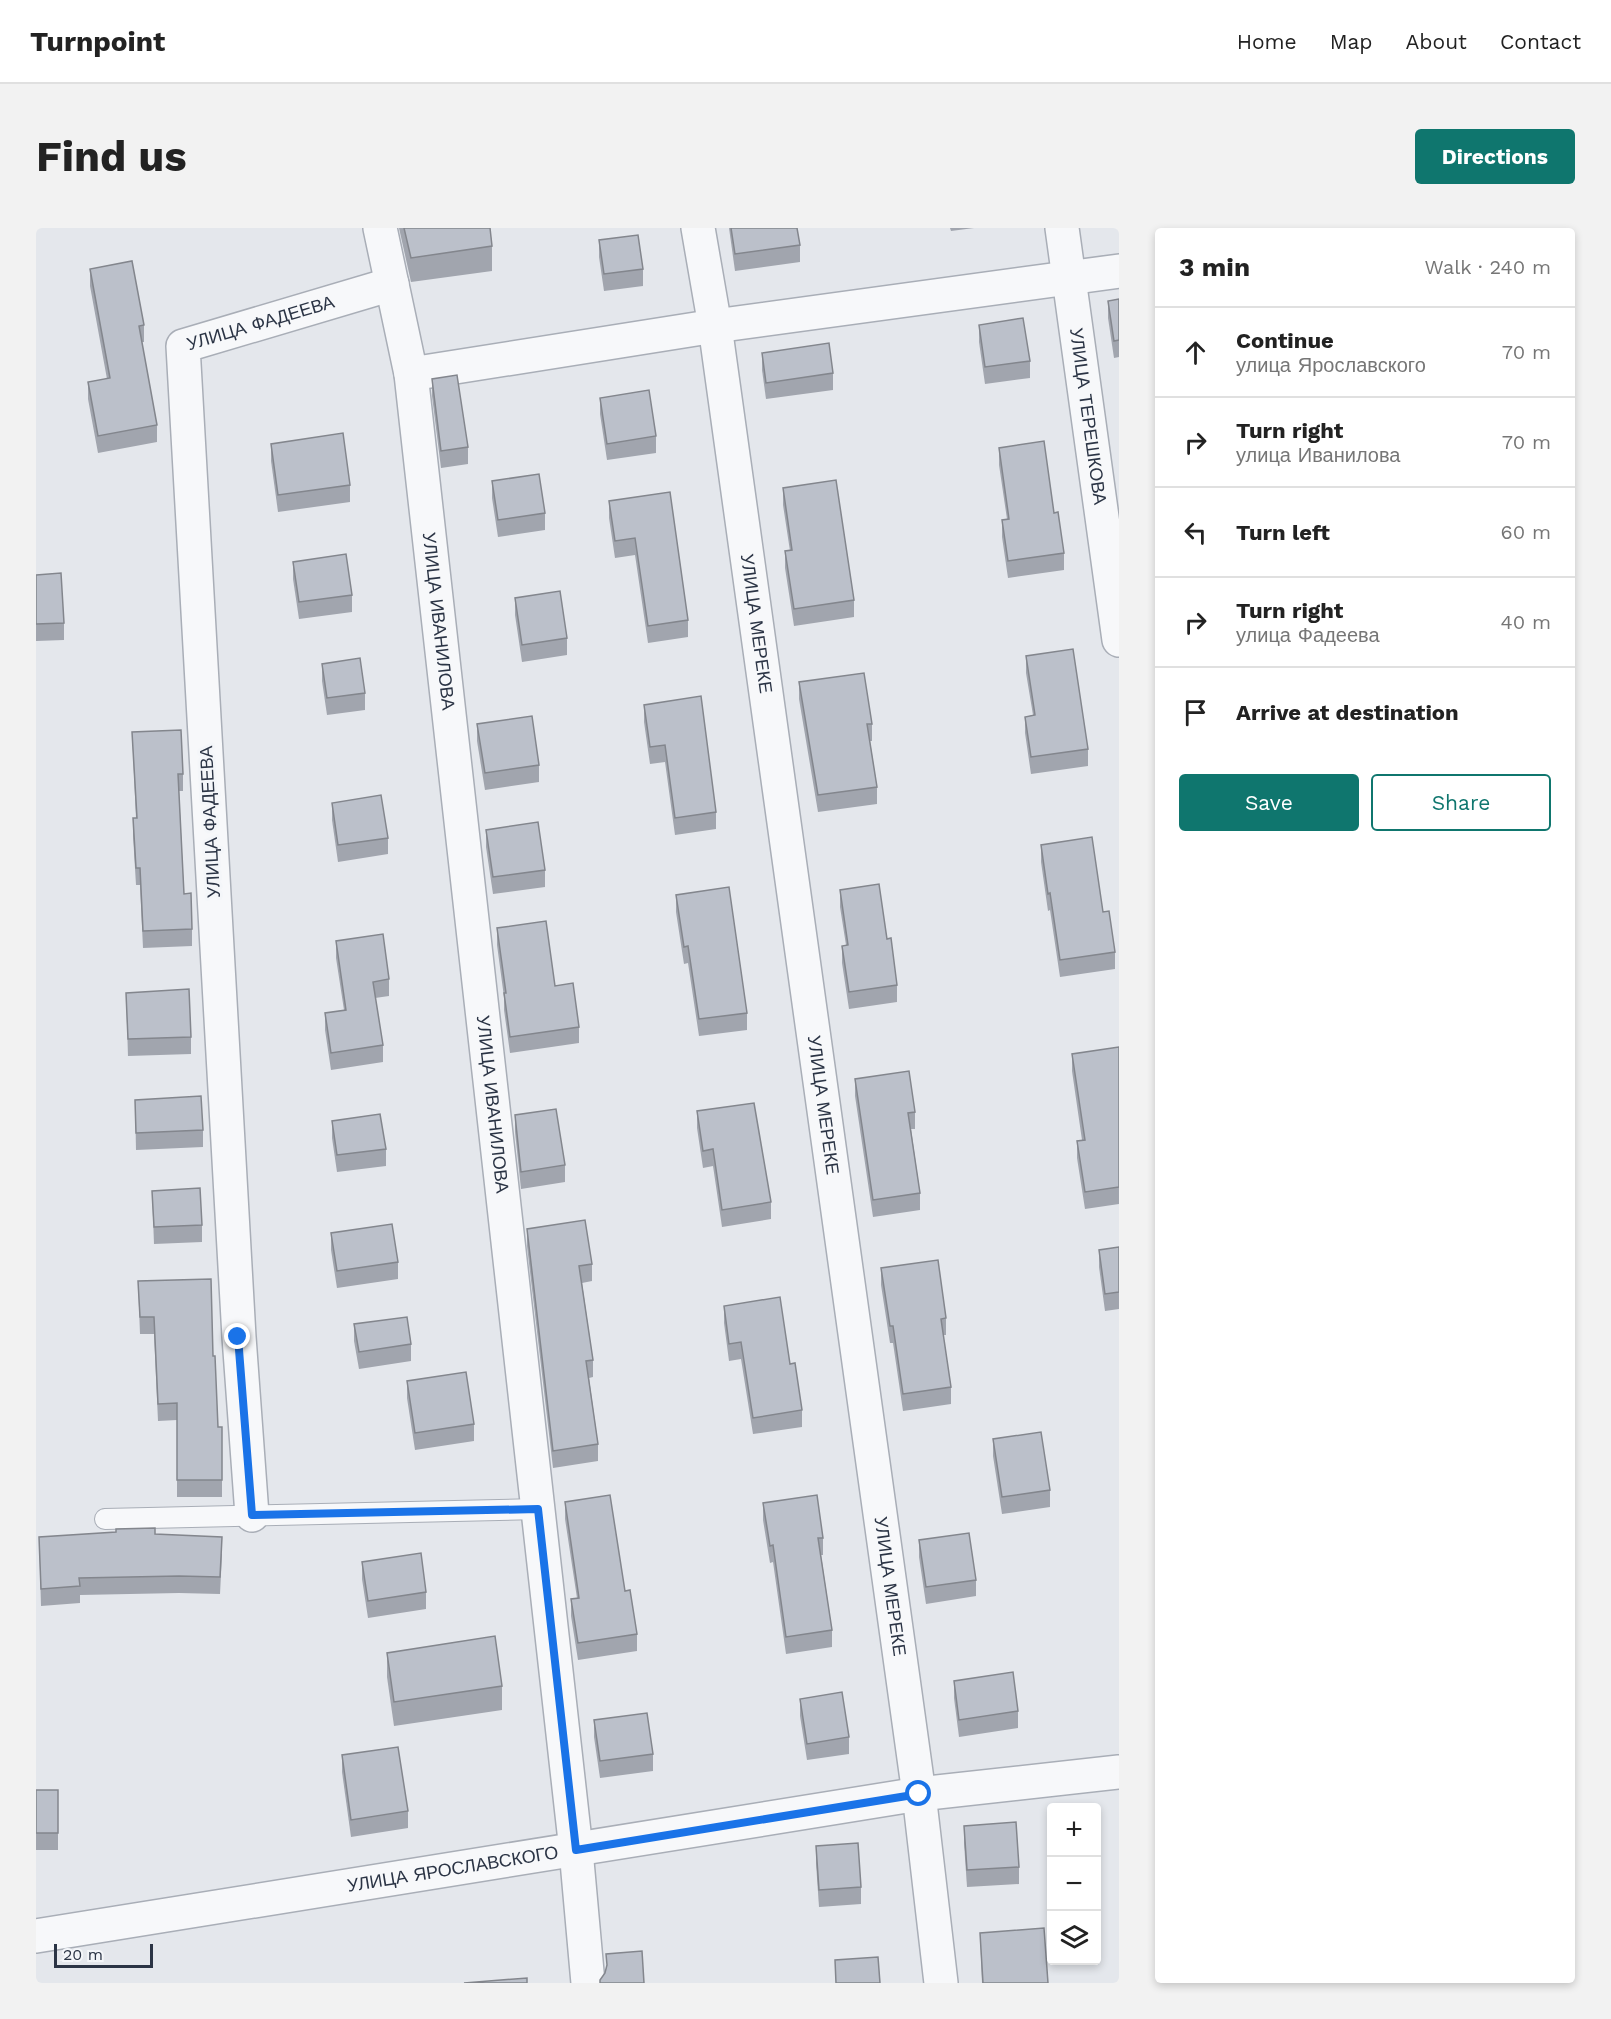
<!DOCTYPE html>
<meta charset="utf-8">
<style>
:root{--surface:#fff;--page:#f2f2f2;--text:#222;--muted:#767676;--line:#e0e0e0;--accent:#0f766e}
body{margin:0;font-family:"Work Sans",sans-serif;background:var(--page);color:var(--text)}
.controls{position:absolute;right:18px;bottom:18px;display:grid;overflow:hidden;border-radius:6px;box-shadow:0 3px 9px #0003}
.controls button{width:54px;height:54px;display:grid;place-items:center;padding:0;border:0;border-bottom:2px solid var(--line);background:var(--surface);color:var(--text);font:30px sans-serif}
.scale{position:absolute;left:18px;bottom:15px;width:99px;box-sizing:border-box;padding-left:6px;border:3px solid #2b3445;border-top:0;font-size:16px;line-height:21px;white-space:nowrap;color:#2b3445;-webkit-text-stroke:4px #f4f6f9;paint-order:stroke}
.stop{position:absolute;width:18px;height:18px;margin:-14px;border:4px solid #1a73e8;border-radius:50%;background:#fff}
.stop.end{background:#1a73e8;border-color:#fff;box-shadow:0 2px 6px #0008}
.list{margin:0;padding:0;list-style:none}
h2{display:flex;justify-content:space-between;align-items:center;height:78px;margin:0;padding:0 24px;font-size:26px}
h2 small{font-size:20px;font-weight:400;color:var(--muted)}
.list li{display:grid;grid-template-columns:39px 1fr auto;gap:18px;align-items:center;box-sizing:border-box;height:90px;padding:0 24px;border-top:2px solid var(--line)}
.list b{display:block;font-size:22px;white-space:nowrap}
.list p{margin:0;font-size:20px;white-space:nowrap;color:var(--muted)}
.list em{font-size:20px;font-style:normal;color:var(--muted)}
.actions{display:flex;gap:12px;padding:18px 24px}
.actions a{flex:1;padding:14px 0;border:2px solid var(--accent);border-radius:6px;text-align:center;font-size:21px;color:var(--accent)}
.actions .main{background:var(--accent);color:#fff}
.icon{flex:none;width:33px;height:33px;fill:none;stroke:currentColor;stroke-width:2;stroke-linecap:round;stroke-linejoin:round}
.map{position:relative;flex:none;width:1083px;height:1755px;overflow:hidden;border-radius:6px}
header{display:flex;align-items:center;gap:36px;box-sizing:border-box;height:84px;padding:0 30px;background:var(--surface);border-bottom:2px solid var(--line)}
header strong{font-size:28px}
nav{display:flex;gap:33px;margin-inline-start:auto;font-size:21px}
.intro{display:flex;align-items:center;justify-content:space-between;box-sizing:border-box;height:144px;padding:0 36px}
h1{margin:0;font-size:42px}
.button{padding:15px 27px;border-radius:6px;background:var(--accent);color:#fff;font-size:21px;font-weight:700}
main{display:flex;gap:36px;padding:0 36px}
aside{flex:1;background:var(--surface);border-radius:6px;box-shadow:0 3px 9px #0003}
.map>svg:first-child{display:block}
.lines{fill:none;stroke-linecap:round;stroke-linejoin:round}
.lane-casing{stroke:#a9aeb7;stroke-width:22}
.street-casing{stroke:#a9aeb7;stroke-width:36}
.lane{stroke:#f7f8fa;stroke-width:20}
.street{stroke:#f7f8fa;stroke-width:33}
.wall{fill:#a1a5ae}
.building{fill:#bbc0ca;stroke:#83868d;stroke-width:1.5}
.route{stroke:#1a73e8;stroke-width:8}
.labels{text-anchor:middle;stroke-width:6;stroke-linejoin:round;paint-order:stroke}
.street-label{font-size:18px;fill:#2b3445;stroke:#f4f6f9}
</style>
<header>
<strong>Turnpoint</strong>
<nav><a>Home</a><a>Map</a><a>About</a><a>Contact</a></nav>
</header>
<div class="intro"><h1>Find us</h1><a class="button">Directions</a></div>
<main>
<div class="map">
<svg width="1083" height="1755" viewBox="0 0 1083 1755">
<rect width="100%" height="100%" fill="#e4e7ec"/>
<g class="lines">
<g class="lane-casing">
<polyline id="lane" points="69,1291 502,1281"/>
</g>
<g class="street-casing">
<g id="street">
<path id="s1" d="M344,0L375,146L540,1622L552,1755"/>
<path id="s2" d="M662,0L679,98L883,1566L905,1755"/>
<path id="s3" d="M1026,0L1083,412"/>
<polyline points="375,146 679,98 1083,43"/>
<path id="s4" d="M216,1287L203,1109L147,118L356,56"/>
<path id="s5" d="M0,1708L883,1566L1083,1544"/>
</g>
</g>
<use href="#lane" class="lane"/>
<use href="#street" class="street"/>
</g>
<g class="wall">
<polygon points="363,0 454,0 456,18 456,43 375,54"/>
<polygon points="693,0 761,0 764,17 764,34 699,43"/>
<polygon points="914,0 938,0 915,3"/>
<polygon points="563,12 607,41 607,58 568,63 563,29"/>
<polygon points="54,41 108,97 108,114 106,114 121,197 121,214 62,225 52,171 52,154 71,151 54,58"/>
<polygon points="1083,71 1083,129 1078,130 1072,90 1072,73"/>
<polygon points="943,97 994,133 994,150 949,156 943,114"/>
<polygon points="726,125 797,145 797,162 730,171 726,142"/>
<polygon points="396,151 432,219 432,236 405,240 396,168"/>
<polygon points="564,170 620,208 620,225 571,232 564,186"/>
<polygon points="235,216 314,257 314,274 242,284 235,233"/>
<polygon points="963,220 1018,285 1028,325 1028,342 972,350 966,309 966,292 971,291 963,237"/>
<polygon points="456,253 509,285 509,302 462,309 456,270"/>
<polygon points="747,260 818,372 818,389 758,398 749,340 749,323 754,323 747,277"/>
<polygon points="634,264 652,392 652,409 612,415 599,327 579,330 573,290 573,273"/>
<polygon points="257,334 316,367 316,384 263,391 257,351"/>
<polygon points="0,347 28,395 28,412 0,413"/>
<polygon points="479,370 531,410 531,427 486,434 479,387"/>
<polygon points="990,428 1052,521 1052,538 995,546 989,505 989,489 997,487 990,445"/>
<polygon points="286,436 329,465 329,482 291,487 286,453"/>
<polygon points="763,454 836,496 836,513 834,513 841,559 841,576 782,584 763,471"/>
<polygon points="608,477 680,584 680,601 639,607 629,534 614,536 608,494"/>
<polygon points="441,496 503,537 503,554 449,562 441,513"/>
<polygon points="96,504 147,546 147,563 143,563 148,666 156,701 156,718 107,720 104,657 100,657 97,607 97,590 100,590"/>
<polygon points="296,575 352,610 352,626 302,634 296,592"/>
<polygon points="450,602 509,642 509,659 457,666 450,619"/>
<polygon points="1005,617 1067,684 1079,724 1079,741 1024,749 1014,682 1012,683 1005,634"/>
<polygon points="804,662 851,711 861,757 861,774 813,781 806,735 806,718 810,717 804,679"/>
<polygon points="640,667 711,785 711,802 663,808 652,735 648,736 640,684"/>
<polygon points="461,700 519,758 543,799 543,815 474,825 468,782 468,769 461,717"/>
<polygon points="300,713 353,751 353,768 339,770 347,817 347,834 295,842 289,802 289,785 308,782 300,730"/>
<polygon points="90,765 155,809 155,826 92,828"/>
<polygon points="1083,819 1083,976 1049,981 1041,930 1041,913 1046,912 1036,843 1036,826"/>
<polygon points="819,851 879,884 879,901 875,901 884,965 884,982 837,989 819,868"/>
<polygon points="99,872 167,902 167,919 100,922"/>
<polygon points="661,883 735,974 735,991 686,999 677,938 667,940 661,900"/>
<polygon points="479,887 529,937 529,954 485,961 479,904"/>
<polygon points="296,893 350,921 350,938 301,944 296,910"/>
<polygon points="116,963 166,997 166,1014 118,1016"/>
<polygon points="491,1001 556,1036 556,1053 546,1055 557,1132 557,1149 553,1150 562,1216 562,1233 517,1240 491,1018"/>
<polygon points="295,1005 362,1034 362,1051 301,1060 295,1022"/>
<polygon points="1083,1019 1083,1081 1069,1083 1063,1039 1063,1022"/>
<polygon points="845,1040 910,1090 910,1107 907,1107 915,1159 915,1176 867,1183 857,1115 854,1115 845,1057"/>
<polygon points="102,1053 177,1128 182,1199 186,1199 186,1269 141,1269 141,1192 122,1193 118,1106 104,1106"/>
<polygon points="688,1078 754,1136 766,1182 766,1199 717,1206 705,1131 693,1133 688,1095"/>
<polygon points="318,1096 375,1116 375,1133 323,1141 318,1113"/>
<polygon points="371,1153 438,1196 438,1213 379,1222 371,1170"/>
<polygon points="957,1211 1014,1262 1014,1279 966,1286 957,1228"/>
<polygon points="529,1274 601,1406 601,1423 542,1432 535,1388 535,1371 541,1370 529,1291"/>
<polygon points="727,1275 787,1310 787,1327 785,1327 796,1402 796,1419 750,1426 737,1334 734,1335 727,1292"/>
<polygon points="119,1306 186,1326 184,1366 143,1365 44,1367 44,1375 5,1378 3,1309"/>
<polygon points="883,1312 940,1352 940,1368 890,1376 883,1329"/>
<polygon points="326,1334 390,1364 390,1381 332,1390 326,1351"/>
<polygon points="351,1425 466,1458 466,1482 358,1498 351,1449"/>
<polygon points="918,1453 982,1483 982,1500 923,1509 918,1470"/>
<polygon points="764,1471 813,1509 813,1526 771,1532 764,1488"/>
<polygon points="558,1492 617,1526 617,1543 564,1550 558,1509"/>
<polygon points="306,1527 372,1583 372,1600 315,1609 306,1544"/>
<rect x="0" y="1562" width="22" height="60"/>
<polygon points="928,1598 983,1639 983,1656 931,1659 928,1615"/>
<polygon points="780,1618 825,1659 825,1676 783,1679 780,1635"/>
<polygon points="944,1705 1012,1755 946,1755"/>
</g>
<g class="building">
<polygon points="368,0 454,0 456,18 375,30"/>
<polygon points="695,0 761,0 764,17 699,26"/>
<polygon points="602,7 607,41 568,46 563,12"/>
<polygon points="96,33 108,97 103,98 121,197 62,208 52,154 74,150 54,41"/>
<polygon points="1083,71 1083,112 1078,113 1072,73"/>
<polygon points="987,90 994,133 949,139 943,97"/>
<polygon points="793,115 797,145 730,155 726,125"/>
<polygon points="421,147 432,219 405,223 396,151"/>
<polygon points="613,162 620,208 571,216 564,170"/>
<polygon points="307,205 314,257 242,267 235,216"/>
<polygon points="1008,213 1018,285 1022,284 1028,325 972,333 966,292 973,291 963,220"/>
<polygon points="503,246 509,285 462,292 456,253"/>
<polygon points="800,252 818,372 758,381 749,323 756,322 747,260"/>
<polygon points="634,264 652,392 612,398 599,310 579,313 573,273"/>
<polygon points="310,326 316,367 263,374 257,334"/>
<polygon points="25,345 28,395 0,396 0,347"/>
<polygon points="524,363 531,410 486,417 479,370"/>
<polygon points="1037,421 1052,521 995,529 989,489 999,487 990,428"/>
<polygon points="324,430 329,465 291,470 286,436"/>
<polygon points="828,445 836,496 831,496 841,559 782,567 763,454"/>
<polygon points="665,468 680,584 639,590 629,517 614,519 608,477"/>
<polygon points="496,488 503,537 449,545 441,496"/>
<polygon points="145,502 147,546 142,546 148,666 155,665 156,701 107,703 104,640 100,640 97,590 101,590 96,504"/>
<polygon points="345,567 352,610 302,617 296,575"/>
<polygon points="502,594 509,642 457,649 450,602"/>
<polygon points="1056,609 1067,684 1073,683 1079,724 1024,732 1014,665 1012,666 1005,617"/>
<polygon points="843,656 851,711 855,710 861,757 813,764 806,718 812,717 804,662"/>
<polygon points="693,659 711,785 663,791 652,718 648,719 640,667"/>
<polygon points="510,693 519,758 537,755 543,799 474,809 468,765 470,765 461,700"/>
<polygon points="347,706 353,751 337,754 347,817 295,825 289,785 310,782 300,713"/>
<polygon points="153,761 155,809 92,811 90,765"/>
<polygon points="1083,819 1083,959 1049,964 1041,913 1049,912 1036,826"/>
<polygon points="873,843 879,884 872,885 884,965 837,972 819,851"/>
<polygon points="165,868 167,902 100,905 99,872"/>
<polygon points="718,875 735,974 686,982 677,921 667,923 661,883"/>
<polygon points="520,881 529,937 485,944 479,887"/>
<polygon points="344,886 350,921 301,927 296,893"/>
<polygon points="164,960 166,997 118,999 116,963"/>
<polygon points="549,992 556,1036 543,1038 557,1132 550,1133 562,1216 517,1223 491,1001"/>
<polygon points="356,996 362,1034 301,1043 295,1005"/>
<polygon points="1083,1019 1083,1064 1069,1066 1063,1022"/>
<polygon points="902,1032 910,1090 905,1091 915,1159 867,1166 857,1098 854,1098 845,1040"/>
<polygon points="175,1051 177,1128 179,1128 182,1199 186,1199 186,1252 141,1252 141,1175 122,1176 118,1089 104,1089 102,1053"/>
<polygon points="744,1069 754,1136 759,1135 766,1182 717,1190 705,1114 693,1116 688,1078"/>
<polygon points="371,1089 375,1116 323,1124 318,1096"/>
<polygon points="430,1144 438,1196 379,1205 371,1153"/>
<polygon points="1005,1204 1014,1262 966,1269 957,1211"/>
<polygon points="574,1267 589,1363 594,1362 601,1406 542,1415 535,1371 543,1370 529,1274"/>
<polygon points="781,1267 787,1310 782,1310 796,1402 750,1409 737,1317 734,1318 727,1275"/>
<polygon points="119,1300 119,1306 186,1309 184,1349 143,1348 43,1350 44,1358 5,1361 3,1309 80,1304 80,1301"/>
<polygon points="933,1305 940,1352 890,1359 883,1312"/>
<polygon points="385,1325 390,1364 332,1373 326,1334"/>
<polygon points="459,1408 466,1458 358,1474 351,1425"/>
<polygon points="977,1444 982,1483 923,1492 918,1453"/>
<polygon points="806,1464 813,1509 771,1516 764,1471"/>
<polygon points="611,1485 617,1526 564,1533 558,1492"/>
<polygon points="362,1519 372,1583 315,1592 306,1527"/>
<rect x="0" y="1562" width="22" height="43"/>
<polygon points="980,1594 983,1639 931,1642 928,1598"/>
<polygon points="822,1615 825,1659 783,1662 780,1618"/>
<polygon points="1008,1700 1012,1755 947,1755 944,1705"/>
<polygon points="606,1723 608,1755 564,1755 564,1752 569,1745 571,1737 570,1726"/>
<polygon points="842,1729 844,1755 800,1755 799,1732"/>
<polygon points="491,1750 491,1755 428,1755"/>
</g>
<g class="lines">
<polyline class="route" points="202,1109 216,1287 502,1281 540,1622 883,1566"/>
</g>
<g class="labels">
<g class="street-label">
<text dy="6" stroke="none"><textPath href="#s4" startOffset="1252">УЛИЦА ФАДЕЕВА</textPath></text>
<text dy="6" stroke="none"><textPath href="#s3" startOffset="190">УЛИЦА ТЕРЕШКОВА</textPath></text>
<text dy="6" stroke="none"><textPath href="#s1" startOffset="398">УЛИЦА ИВАНИЛОВА</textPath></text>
<text dy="6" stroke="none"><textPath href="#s2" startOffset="400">УЛИЦА МЕРЕКЕ</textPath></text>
<text transform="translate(174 594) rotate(-93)" y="6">УЛИЦА ФАДЕЕВА</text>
<text dy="6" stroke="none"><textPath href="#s1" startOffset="884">УЛИЦА ИВАНИЛОВА</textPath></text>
<text dy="6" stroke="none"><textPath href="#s2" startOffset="886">УЛИЦА МЕРЕКЕ</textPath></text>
<text dy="6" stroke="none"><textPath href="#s2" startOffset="1372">УЛИЦА МЕРЕКЕ</textPath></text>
<text dy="6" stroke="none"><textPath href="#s5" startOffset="422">УЛИЦА ЯРОСЛАВСКОГО</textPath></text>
</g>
</g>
</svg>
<div class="controls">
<button>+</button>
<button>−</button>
<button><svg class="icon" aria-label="layers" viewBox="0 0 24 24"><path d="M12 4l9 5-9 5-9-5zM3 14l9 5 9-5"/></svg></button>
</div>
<div class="scale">20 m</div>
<div class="stop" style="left:883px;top:1566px"></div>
<div class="stop end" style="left:202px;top:1109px"></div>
</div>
<aside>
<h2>3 min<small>Walk · 240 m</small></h2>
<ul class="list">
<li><svg class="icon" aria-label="ahead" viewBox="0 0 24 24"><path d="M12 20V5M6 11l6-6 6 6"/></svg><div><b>Continue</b><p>улица Ярославского</p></div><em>70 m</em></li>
<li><svg class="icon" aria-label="right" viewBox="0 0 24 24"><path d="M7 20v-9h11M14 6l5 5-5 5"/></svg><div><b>Turn right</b><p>улица Иванилова</p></div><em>70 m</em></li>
<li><svg class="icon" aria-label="left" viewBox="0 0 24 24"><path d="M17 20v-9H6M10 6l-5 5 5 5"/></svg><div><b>Turn left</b></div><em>60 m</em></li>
<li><svg class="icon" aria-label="right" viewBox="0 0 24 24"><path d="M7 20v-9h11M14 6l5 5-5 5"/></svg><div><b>Turn right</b><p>улица Фадеева</p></div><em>40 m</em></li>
<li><svg class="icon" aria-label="arrive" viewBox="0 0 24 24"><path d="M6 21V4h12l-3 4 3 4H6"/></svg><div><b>Arrive at destination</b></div></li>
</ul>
<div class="actions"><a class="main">Save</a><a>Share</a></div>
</aside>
</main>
